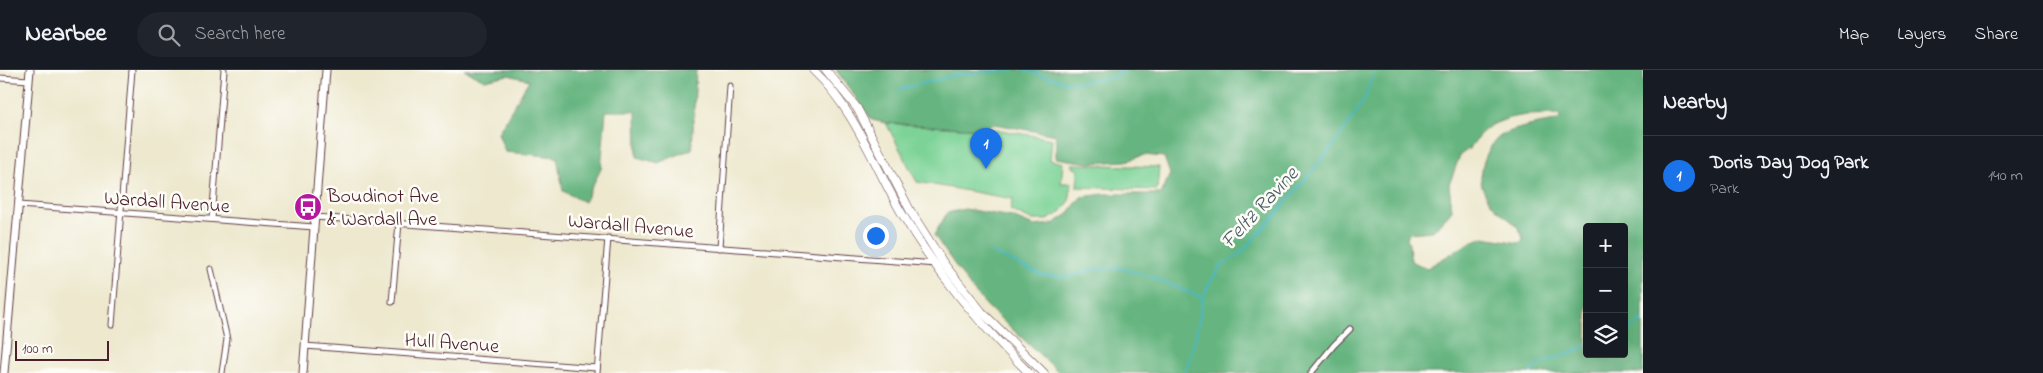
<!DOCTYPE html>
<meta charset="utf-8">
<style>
:root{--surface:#171b24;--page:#20242c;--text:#f1f3f6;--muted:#9ea1a6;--line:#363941;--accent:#1a73e8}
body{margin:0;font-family:"Indie Flower",sans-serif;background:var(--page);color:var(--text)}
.controls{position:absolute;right:15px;bottom:15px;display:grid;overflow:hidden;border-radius:5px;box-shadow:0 5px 20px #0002}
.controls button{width:45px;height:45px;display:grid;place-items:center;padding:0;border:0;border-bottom:1px solid var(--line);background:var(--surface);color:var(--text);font:25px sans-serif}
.scale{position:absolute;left:15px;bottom:12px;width:94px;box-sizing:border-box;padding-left:5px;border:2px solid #4a1f2b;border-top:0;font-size:14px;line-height:18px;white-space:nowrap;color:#4a1f2b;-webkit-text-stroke:4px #fdfcf7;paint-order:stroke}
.you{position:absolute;left:875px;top:165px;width:18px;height:18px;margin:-12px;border:4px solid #fff;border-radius:50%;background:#1a73e8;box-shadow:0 0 0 8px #1a73e833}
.badge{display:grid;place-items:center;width:32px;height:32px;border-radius:50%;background:var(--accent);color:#fff;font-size:16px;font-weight:700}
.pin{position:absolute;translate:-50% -41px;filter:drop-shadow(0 1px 2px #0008)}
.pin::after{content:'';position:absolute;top:26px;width:18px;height:15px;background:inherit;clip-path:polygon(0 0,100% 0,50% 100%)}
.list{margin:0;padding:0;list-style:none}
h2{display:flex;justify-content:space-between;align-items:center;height:65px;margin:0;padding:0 20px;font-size:21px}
h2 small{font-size:16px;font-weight:400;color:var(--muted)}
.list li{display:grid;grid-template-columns:32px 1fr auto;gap:15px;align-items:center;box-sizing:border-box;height:80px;padding:0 20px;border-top:1px solid var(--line)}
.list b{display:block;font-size:19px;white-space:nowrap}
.list p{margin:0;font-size:16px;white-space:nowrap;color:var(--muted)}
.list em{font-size:16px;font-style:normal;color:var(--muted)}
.icon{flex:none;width:28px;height:28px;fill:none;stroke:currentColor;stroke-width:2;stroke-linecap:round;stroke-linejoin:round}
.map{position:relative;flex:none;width:1643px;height:303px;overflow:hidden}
header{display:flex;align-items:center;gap:30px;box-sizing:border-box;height:70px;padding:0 25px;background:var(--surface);border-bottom:1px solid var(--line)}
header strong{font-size:24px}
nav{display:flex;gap:28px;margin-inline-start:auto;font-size:18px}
.search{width:350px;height:45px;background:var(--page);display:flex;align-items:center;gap:12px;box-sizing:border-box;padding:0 18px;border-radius:28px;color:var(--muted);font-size:19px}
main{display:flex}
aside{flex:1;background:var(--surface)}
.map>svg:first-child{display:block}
.green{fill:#7dd397;stroke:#647961}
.forest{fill:#66b580;stroke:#586a56;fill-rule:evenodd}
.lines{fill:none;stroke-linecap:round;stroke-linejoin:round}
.stream{stroke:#4ab8c3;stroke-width:2}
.street-casing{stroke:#623d43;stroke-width:7}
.secondary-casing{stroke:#623d43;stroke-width:9}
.primary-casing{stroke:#623d43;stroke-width:9}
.street{stroke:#fff;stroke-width:5}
.secondary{stroke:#fff;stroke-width:7}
.primary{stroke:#fff;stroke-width:8}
.labels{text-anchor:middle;stroke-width:5;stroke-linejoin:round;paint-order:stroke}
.poi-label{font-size:20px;fill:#4a1f2b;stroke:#fdfcf7;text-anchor:start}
.street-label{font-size:20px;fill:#4a1f2b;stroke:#fdfcf7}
.water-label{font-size:21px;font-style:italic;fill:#4a5c68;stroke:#fdfcf7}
</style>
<header>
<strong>Nearbee</strong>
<div class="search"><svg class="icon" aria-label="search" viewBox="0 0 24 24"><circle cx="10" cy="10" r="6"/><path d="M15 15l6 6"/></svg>Search here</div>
<nav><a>Map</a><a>Layers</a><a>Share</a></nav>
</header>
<main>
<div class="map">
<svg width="1643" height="303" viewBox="0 0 1643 303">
<rect width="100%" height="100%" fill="#fdfcf7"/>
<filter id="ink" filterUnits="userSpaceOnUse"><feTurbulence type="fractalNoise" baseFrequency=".02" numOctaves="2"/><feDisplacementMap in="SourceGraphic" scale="10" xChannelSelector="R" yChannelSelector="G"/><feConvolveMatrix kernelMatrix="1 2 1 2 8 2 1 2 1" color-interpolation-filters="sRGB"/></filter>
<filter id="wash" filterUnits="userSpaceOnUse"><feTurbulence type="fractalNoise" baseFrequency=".0096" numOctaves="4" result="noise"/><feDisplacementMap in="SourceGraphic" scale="20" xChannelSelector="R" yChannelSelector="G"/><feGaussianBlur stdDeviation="1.12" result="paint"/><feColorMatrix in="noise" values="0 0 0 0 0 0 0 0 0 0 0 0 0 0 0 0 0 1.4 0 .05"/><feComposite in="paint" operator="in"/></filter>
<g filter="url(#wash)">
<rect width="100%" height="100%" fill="#ede8ce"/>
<g class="green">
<polygon points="886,53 1007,61 1052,69 1050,90 1063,93 1061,113 1072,113 1069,132 1060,143 1047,150 1031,150 1010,140 1013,129 917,112"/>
<polygon points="1072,94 1159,97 1157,120 1077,117 1078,100 1072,97"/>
</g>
<g class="forest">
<polygon points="464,0 696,0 692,79 658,93 637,87 636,41 606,41 601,99 584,132 563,121 557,87 505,82 498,63 529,10 508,5 485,10"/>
<path d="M836,0H1643V303H1060L988,237L971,218L934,165L947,143L965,139L1012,147L1034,156L1053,154L1067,145L1081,127L1104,124H1161L1170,104L1164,87L1144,85L1126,91L1089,93L1056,88V65L994,54L980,59L886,53L872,50ZM1557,44L1560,47L1559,50C1541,54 1514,57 1499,67C1489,75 1480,96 1481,109C1481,119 1488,129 1494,136C1503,147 1522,155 1523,170L1519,173L1484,167L1471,172L1427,198L1412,192C1408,184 1411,176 1407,168L1409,163L1433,161L1452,140L1449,115L1460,85L1470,78L1480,64L1491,55L1509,48L1526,45ZM1587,157H1624V284H1587Z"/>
</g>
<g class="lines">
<g class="stream">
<polyline points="1024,0 1070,13 1109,8 1126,0"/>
<polyline points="900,19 961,4 1014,0"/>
<polyline points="992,183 1042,205 1066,207 1096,199 1119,198 1149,206 1203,228"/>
<polyline points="1624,263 1643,250"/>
<polyline points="1185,303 1196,266 1203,228 1209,214 1220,197 1240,184 1274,147 1336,72 1364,30 1375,0"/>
<polyline points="1530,303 1537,295 1587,276"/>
</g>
</g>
</g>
<g filter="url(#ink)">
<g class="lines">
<g class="street-casing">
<g id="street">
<polyline points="0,8 29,10"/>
<polyline points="19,135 314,157"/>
<polyline points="315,147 936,194"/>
<polyline points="212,149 224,0"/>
<polyline points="719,178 730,16"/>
<polyline points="211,199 227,269 222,303"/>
<polyline points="392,232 399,153"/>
<polyline points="112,255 132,0"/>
<polyline points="305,276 597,298"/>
<polyline points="597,303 608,168"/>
<polyline points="1311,303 1334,275 1350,259"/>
</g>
</g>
<g class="secondary-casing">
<g id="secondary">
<polyline points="4,303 30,0"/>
<polyline points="303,303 326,0"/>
</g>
</g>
<g class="primary-casing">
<g id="primary">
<path d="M813,0C854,38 874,95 901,142C937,204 979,253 1029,303"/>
<polyline points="826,0 857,38 911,142 944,194 982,242 1044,303"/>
</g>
</g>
<use href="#street" class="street"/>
<use href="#secondary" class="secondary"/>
<use href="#primary" class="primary"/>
</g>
</g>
<defs>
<g id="bus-disc" transform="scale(1.4375)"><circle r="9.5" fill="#b5179e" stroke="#fdfcf7"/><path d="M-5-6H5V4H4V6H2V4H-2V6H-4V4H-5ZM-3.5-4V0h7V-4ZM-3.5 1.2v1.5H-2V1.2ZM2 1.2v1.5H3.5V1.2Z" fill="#fff"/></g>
</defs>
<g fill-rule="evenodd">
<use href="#bus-disc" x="308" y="137"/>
</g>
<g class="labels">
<g class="poi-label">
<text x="327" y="132">Boudinot Ave<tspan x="327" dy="23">&amp; Wardall Ave</tspan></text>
</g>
<g class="street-label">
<text transform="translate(167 131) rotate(4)" y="7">Wardall Avenue</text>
<text transform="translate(631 155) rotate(5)" y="7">Wardall Avenue</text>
<text transform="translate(452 272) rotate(4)" y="7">Hull Avenue</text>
</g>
<g class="water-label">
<text transform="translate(1259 137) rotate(-47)" y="7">Feltz Ravine</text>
</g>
</g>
</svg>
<div class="controls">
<button>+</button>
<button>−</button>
<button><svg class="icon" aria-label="layers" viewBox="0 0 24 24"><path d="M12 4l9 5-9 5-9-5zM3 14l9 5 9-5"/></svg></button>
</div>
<div class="scale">100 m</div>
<div class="you"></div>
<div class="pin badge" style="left:986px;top:99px">1</div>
</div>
<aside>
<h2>Nearby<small></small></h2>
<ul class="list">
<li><span class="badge">1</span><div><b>Doris Day Dog Park</b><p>Park</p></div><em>140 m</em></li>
</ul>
</aside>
</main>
